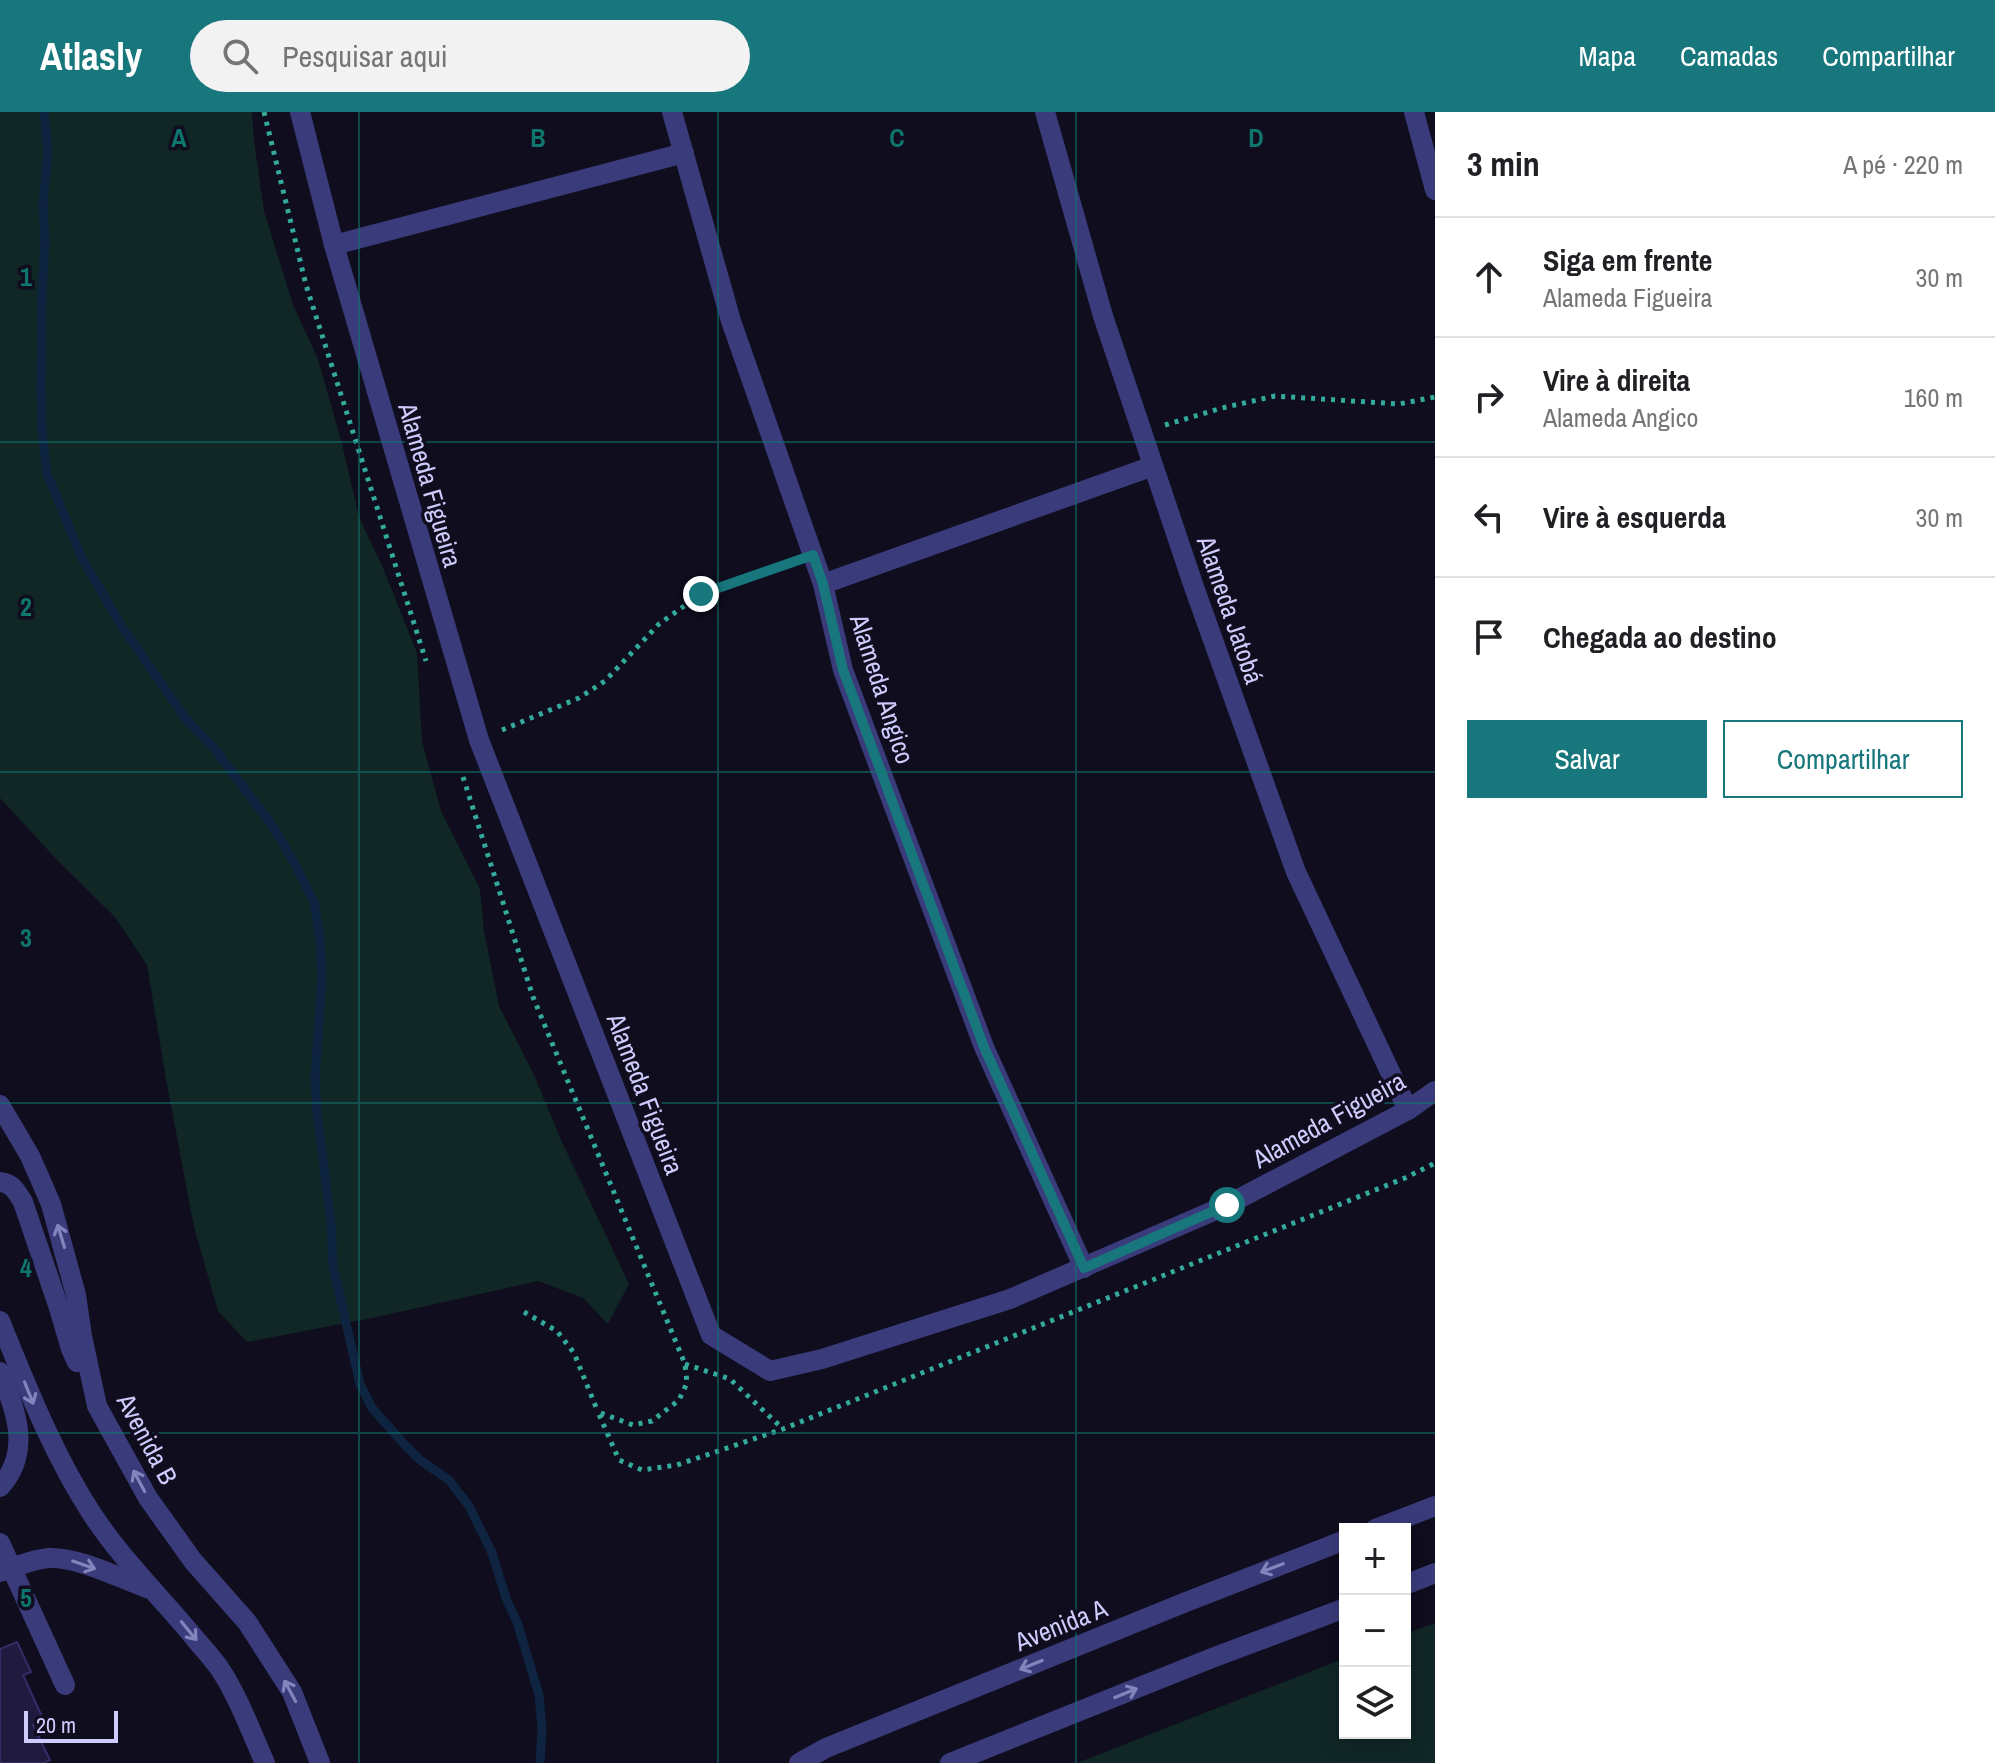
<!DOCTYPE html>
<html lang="pt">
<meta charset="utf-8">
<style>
:root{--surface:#fff;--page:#f2f2f2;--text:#202124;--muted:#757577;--line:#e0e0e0;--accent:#17777d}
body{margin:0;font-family:"Archivo Narrow",sans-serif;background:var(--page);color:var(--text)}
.controls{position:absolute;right:24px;bottom:24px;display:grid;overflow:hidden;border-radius:0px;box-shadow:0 4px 20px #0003}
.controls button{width:72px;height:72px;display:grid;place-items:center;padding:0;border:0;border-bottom:2px solid var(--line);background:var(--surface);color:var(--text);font:40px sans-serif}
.scale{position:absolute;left:24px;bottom:20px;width:94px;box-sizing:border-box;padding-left:8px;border:4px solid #cfccfd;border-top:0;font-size:22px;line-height:28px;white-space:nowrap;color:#cfccfd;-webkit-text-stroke:6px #0f0d1e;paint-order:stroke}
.stop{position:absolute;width:24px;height:24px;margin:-18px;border:6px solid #17777d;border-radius:50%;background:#fff}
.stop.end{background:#17777d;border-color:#fff;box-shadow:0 2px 8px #0008}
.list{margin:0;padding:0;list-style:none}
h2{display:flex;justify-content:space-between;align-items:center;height:104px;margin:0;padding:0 32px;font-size:34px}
h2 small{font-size:26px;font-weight:400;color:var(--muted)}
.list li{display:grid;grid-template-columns:52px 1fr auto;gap:24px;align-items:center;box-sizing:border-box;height:120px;padding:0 32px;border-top:2px solid var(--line)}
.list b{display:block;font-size:30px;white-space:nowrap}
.list p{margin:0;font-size:26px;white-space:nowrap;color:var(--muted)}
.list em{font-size:26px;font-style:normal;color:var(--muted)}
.actions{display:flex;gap:16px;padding:24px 32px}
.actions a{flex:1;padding:18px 0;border:2px solid var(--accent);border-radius:0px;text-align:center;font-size:28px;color:var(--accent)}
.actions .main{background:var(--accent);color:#fff}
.icon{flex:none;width:44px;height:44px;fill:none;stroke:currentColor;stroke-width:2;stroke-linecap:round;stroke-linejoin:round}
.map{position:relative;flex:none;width:1435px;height:1651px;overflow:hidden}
header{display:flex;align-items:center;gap:48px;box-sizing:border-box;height:112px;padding:0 40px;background:var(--accent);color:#fff}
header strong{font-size:38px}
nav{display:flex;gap:44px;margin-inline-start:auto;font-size:28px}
.search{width:560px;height:72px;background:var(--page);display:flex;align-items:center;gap:20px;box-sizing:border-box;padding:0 28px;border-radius:44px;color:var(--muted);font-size:30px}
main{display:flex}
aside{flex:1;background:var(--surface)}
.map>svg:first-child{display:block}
.green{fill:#102725}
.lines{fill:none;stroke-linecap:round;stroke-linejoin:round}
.stream{stroke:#0e2441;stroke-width:9}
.building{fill:#1f1a3e;stroke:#352d69;stroke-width:2}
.path{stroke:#33aa9c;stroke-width:5;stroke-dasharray:4 6;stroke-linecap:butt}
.minor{stroke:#3a3b7b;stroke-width:20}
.oneway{stroke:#8484bc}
.route{stroke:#17777d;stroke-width:10}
.grid{fill:none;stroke:#0f766e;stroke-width:2;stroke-opacity:0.55}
.labels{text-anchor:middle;stroke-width:7;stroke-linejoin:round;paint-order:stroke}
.street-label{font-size:26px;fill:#cfccfd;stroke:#0f0d1e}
.grid-label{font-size:26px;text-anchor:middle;font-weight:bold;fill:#0f766e;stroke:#0f0d1e;stroke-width:7;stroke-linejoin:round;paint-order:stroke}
</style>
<header>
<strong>Atlasly</strong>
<div class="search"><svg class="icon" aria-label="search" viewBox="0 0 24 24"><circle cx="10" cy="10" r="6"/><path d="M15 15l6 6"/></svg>Pesquisar aqui</div>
<nav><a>Mapa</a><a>Camadas</a><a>Compartilhar</a></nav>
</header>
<main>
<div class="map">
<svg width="1435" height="1651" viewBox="0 0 1435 1651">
<rect width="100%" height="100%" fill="#0f0d1e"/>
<g class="green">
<polygon points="0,0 252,0 254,29 264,99 293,193 318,247 342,332 359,405 383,456 417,541 422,629 441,699 480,777 484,819 499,894 534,963 562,1030 629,1172 608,1212 583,1186 538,1169 372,1206 247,1230 218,1199 194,1115 166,967 147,853 115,805 59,750 0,686"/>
<polygon points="1435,1511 1435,1651 1077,1651 1345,1546 1345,1621 1405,1621 1405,1522"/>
</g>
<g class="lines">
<polyline class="stream" points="44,0 48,40 43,92 45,130 42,181 41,275 42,318 47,362 82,446 122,515 186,607 213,635 273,715 294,750 314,790 320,827 322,866 315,967 317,1001 331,1110 333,1154 360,1272 372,1296 404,1332 420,1348 449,1368 469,1394 492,1441 506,1486 517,1510 539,1583 542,1617 540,1651"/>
</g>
<polygon class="building" points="17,1530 31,1560 23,1563 44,1609 33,1613 50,1648 44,1651 0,1651 0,1537"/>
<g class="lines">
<g class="path">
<polyline points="264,0 306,173 426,549"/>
<polyline points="1165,313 1222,296 1275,284 1399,292 1435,285"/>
<polyline points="502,618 579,586 605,569 659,512 701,482 789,452"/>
<polyline points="463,665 533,885 685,1252 687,1271 679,1288 652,1309 633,1313 598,1300 619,1348 642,1358 677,1353 783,1317 1405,1066 1435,1051"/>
<polyline points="524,1200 557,1219 574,1241 598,1300"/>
<polyline points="685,1252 730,1267 783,1317"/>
</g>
<g class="minor">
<polyline points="300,0 334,133 479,628 711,1223 770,1259 822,1247 1010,1187 1227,1093 1408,998 1435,979"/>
<polyline points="672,0 731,209 823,472 843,558 984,935 1084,1156"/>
<polyline points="1045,0 1103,204 1194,475 1296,760 1408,998"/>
<polyline points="1414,0 1435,78"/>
<polyline points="334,133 684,41"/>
<polyline points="823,472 1153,354"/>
<polyline points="0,993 30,1044 51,1092 76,1183 82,1224 97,1294 148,1386 193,1449 247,1510 292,1580 320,1651"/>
<path d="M0,1070C12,1071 17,1080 23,1090L58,1193L71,1237L77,1250"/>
<path d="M0,1209C27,1275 53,1342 92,1402C122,1448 162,1486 197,1529C205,1538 213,1547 220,1557C239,1586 251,1620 265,1651"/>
<path d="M0,1260C16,1297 32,1340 0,1375"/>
<polyline points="1375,1417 1435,1394"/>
<polyline points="0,1431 65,1573"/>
<path d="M0,1460C16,1455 32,1447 49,1446C79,1445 119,1466 147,1476"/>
<polyline points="1405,1473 1435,1461"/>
<polyline points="799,1651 826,1636 1186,1490 1345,1428"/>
<polyline points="950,1651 1212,1546 1345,1496"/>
</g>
</g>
<defs><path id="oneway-shaft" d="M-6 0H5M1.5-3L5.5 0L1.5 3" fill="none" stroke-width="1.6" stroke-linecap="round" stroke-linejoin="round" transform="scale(2)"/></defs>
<g class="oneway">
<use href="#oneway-shaft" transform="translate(61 1124) rotate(-107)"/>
<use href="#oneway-shaft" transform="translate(29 1281) rotate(68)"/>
<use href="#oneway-shaft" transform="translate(139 1369) rotate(-118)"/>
<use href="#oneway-shaft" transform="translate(84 1453) rotate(19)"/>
<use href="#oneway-shaft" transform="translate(1272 1456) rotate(159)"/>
<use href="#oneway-shaft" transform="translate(189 1519) rotate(51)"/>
<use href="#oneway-shaft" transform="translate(1031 1553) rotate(158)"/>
<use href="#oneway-shaft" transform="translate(290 1579) rotate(-118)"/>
<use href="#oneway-shaft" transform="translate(1126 1581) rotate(-22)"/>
</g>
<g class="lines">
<polyline class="route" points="701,482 813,443 823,472 843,558 984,935 1084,1156 1227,1093"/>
</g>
<path class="grid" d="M359,0V1651M718,0V1651M1076,0V1651M0,330H1435M0,660H1435M0,991H1435M0,1321H1435"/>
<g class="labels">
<g class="street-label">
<text transform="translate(430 373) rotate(74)" y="9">Alameda Figueira</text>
<text transform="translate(1230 498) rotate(71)" y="9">Alameda Jatobá</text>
<text transform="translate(882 577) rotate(72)" y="9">Alameda Angico</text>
<text transform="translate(645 982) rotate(69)" y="9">Alameda Figueira</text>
<text transform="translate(1329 1008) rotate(-29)" y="9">Alameda Figueira</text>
<text transform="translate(147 1327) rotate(62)" y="9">Avenida B</text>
<text transform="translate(1061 1513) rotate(-22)" y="9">Avenida A</text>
</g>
</g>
<g class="grid-label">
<text x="179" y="35">A</text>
<text x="538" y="35">B</text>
<text x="897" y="35">C</text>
<text x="1256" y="35">D</text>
<text x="26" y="174">1</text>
<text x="26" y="504">2</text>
<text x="26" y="835">3</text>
<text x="26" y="1165">4</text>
<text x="26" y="1495">5</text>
</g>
</svg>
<div class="controls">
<button>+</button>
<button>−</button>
<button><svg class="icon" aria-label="layers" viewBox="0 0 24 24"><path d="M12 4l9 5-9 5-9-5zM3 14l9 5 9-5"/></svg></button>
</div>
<div class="scale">20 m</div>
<div class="stop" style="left:1227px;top:1093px"></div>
<div class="stop end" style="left:701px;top:482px"></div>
</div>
<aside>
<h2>3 min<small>A pé · 220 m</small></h2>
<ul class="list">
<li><svg class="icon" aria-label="ahead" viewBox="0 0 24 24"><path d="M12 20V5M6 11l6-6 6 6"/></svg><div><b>Siga em frente</b><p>Alameda Figueira</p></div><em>30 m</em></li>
<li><svg class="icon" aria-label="right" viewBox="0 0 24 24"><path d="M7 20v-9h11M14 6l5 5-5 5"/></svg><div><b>Vire à direita</b><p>Alameda Angico</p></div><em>160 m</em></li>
<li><svg class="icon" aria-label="left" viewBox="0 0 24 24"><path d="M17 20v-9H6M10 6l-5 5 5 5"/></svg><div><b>Vire à esquerda</b></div><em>30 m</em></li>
<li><svg class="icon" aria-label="arrive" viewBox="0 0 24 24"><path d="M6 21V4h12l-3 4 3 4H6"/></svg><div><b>Chegada ao destino</b></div></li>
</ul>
<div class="actions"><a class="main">Salvar</a><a>Compartilhar</a></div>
</aside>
</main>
